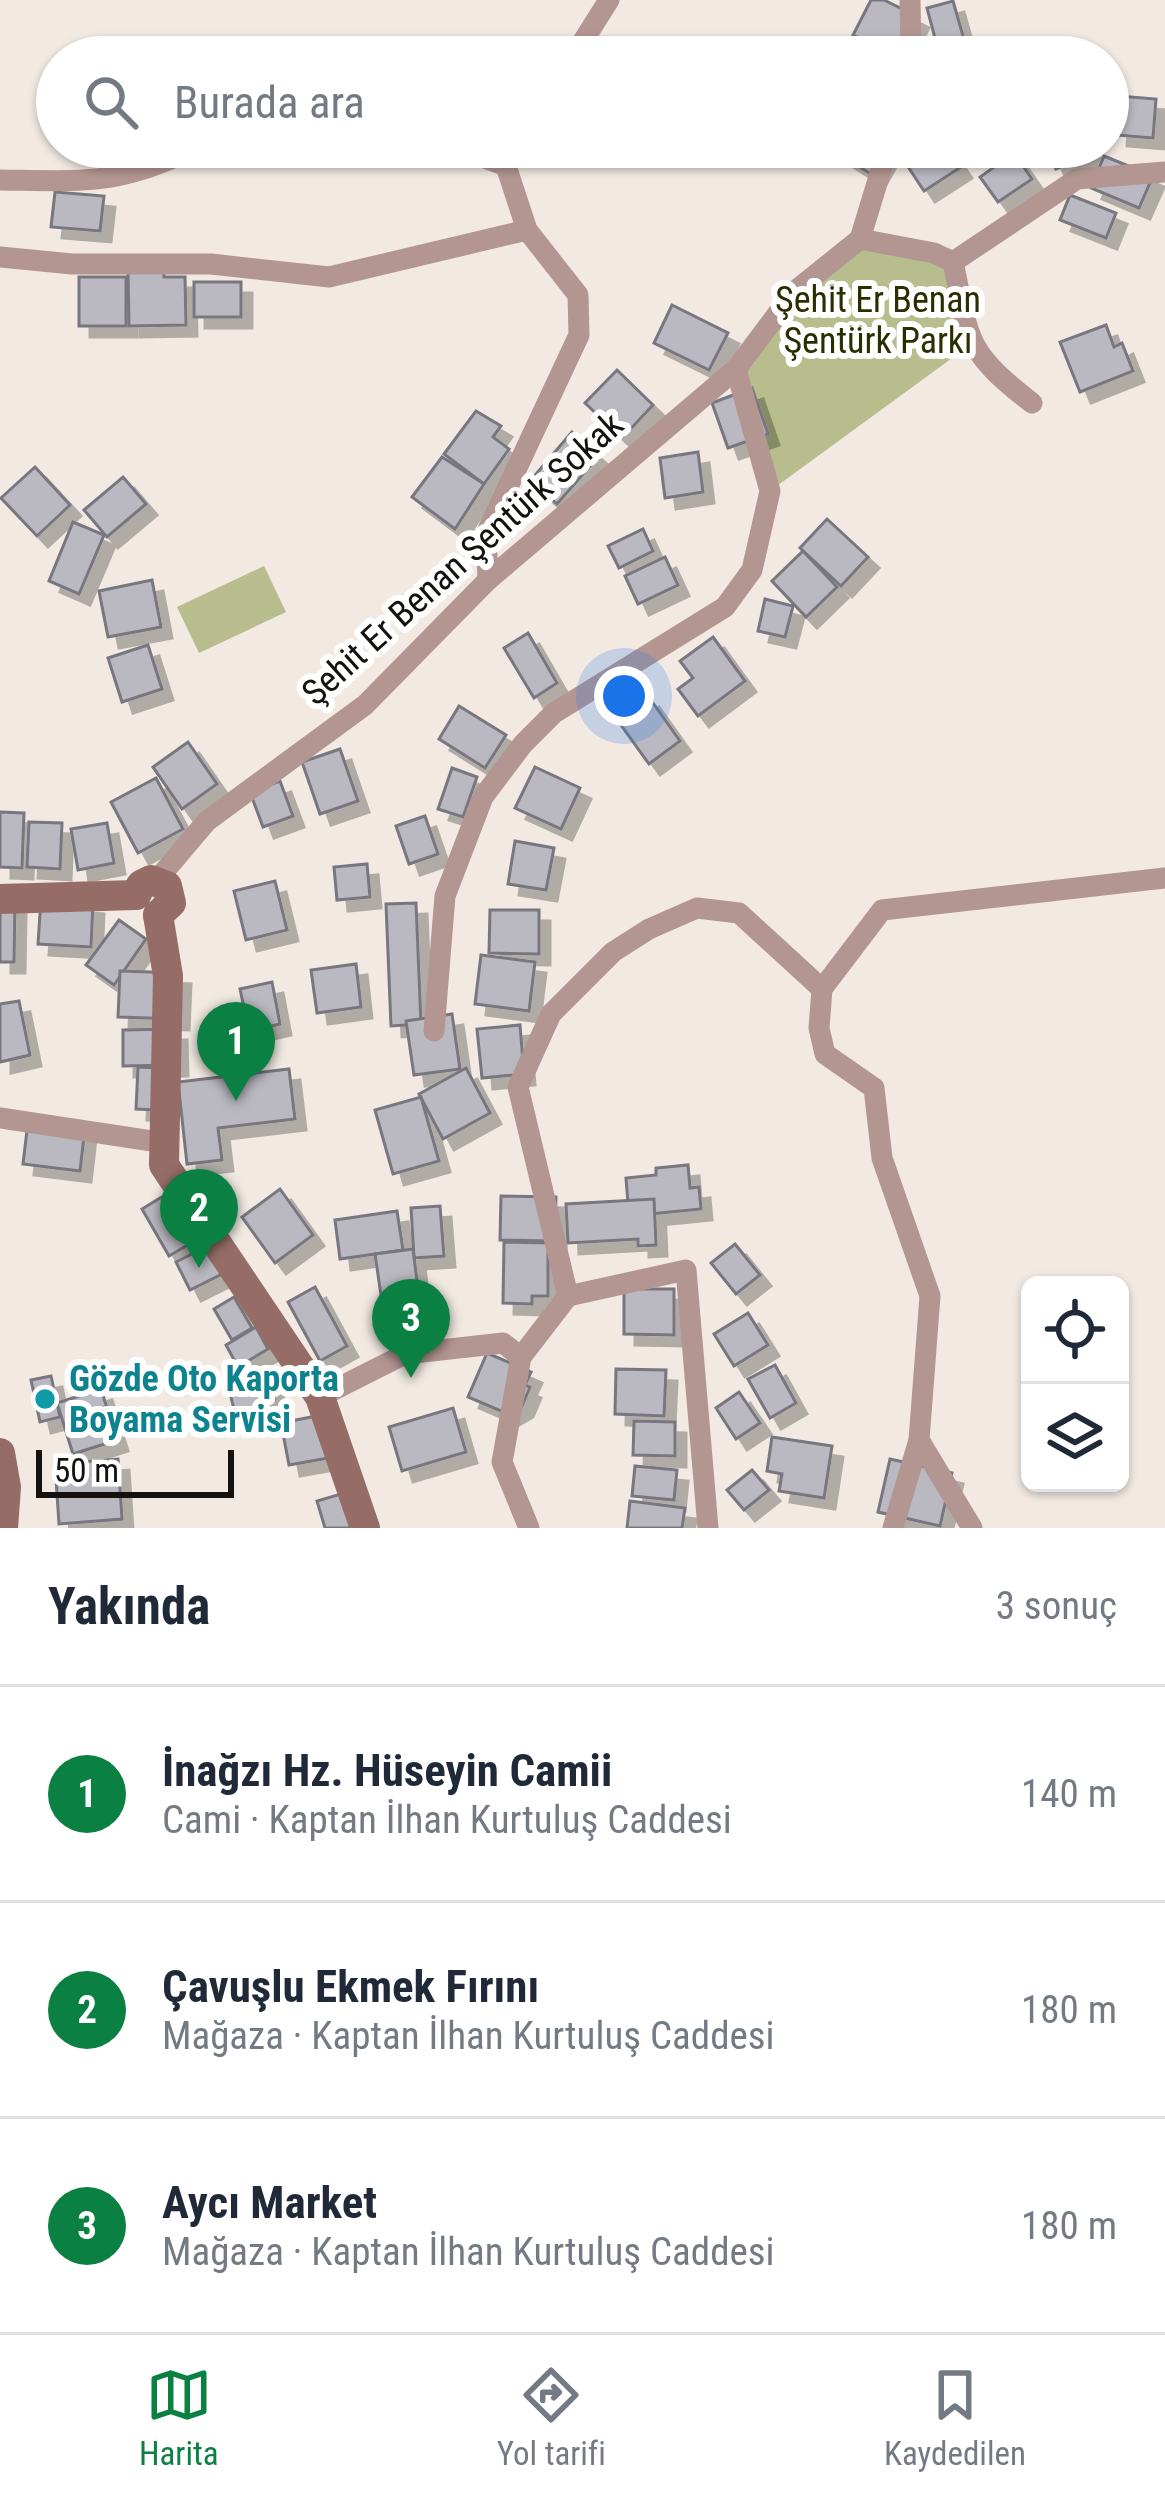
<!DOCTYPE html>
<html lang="tr">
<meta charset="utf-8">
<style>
:root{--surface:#fff;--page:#f2f2f3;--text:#1f2937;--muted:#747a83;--line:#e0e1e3;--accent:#0b8043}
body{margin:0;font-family:"Roboto Condensed",sans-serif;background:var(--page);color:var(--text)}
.controls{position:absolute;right:36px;bottom:36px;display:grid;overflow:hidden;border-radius:18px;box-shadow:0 3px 9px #0004}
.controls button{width:108px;height:108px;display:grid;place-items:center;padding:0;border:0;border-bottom:3px solid var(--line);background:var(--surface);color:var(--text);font:60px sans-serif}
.scale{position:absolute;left:36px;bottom:30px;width:198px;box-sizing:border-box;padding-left:12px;border:6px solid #14110f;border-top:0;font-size:33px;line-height:42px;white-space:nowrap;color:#14110f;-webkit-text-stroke:9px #fff;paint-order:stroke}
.you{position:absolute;left:624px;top:696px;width:42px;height:42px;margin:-30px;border:9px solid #fff;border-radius:50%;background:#1a73e8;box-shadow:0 0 0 18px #1a73e833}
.badge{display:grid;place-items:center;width:78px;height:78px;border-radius:50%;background:var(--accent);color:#fff;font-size:39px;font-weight:700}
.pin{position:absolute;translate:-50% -99px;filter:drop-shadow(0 3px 6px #0008)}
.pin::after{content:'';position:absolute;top:63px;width:42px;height:36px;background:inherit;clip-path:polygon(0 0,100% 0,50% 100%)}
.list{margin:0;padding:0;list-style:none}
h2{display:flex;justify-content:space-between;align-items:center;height:156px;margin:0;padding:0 48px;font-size:51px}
h2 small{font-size:39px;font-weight:400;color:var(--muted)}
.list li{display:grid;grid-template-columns:78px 1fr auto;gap:36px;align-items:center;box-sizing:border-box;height:216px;padding:0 48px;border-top:3px solid var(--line)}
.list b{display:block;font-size:45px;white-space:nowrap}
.list p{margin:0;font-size:39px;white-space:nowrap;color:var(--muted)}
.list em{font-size:39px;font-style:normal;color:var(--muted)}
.icon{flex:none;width:66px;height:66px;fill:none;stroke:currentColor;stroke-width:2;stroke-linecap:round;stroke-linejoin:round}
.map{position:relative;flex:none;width:1165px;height:1528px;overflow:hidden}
.search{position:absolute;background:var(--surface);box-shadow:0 3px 9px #0004;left:36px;right:36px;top:36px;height:132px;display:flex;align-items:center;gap:30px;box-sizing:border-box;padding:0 42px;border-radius:66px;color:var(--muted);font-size:45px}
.sheet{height:804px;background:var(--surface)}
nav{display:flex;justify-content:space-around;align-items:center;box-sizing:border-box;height:168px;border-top:3px solid var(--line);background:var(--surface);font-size:33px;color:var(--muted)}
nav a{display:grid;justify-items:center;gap:6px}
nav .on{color:var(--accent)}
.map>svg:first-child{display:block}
.green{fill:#b7bd8d}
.building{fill:#bab9c2;stroke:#78777f;stroke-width:3;filter:url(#shadow)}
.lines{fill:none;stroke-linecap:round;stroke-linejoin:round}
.street{stroke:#b39691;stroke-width:21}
.secondary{stroke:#966d66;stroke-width:30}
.culture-dot{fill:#0f9aa8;stroke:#fff;stroke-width:4.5}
.labels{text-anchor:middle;stroke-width:12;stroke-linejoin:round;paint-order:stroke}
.park-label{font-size:36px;fill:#2b2e00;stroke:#fff}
.street-label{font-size:36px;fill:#14110f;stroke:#fff}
.culture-label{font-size:36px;font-weight:bold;fill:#0d838f;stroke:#fff;text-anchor:start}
</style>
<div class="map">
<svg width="1165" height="1528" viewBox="0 0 1165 1528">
<defs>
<filter id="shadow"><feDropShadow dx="11" dy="11" stdDeviation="0" flood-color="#0004"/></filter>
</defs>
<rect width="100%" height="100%" fill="#f1e9e2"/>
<g class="green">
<polygon points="860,239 953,262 970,345 770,491 736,369 794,292"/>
<polygon points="264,566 286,612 199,653 177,607"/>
</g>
<g class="building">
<polygon points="871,0 884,0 918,17 898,57 884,52 881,57 873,57 860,50 865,41 853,35"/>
<polygon points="953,1 969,57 940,57 927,8"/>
<polygon points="1119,96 1156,99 1153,138 1116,135"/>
<polygon points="828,147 890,147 874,176"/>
<polygon points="895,147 947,147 961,167 924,191"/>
<polygon points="1046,147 1098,147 1099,150 1056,169"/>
<polygon points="1014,153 1032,179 998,202 980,177"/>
<polygon points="1104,156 1153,176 1139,208 1091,188"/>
<polygon points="55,192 104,196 100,231 51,227"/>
<polygon points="1070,195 1116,213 1106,238 1060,220"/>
<polygon points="128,272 164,272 164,277 185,277 186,325 129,326"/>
<rect x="79" y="277" width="47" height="49"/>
<rect x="194" y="282" width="47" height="35"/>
<polygon points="672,305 728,333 709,370 654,343"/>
<polygon points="1106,325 1114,347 1122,343 1133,371 1080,392 1060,342"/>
<polygon points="617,370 653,405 622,438 585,403"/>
<polygon points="752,388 768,434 728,448 712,403"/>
<polygon points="476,411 501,426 493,437 509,449 484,484 444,454"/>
<polygon points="572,432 599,456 557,504 530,481"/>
<polygon points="698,452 703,492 665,498 660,458"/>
<polygon points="442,457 484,484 455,529 412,497"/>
<polygon points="35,467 70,505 37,536 1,498"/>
<polygon points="123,477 146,504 107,537 84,510"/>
<polygon points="827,519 868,557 841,586 800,548"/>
<polygon points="73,522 104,535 79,594 49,581"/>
<polygon points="643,529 653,551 619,568 608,546"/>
<polygon points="803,551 837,587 806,617 772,581"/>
<polygon points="665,557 678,585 638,604 625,576"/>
<polygon points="152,580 161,627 108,637 99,591"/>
<polygon points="765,599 793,606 785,637 758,631"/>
<polygon points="528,633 557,683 534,698 504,648"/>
<polygon points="713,637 745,681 698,716 678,689 693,678 680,661"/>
<polygon points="148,645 162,689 122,702 108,658"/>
<polygon points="648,696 680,741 649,764 616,718"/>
<polygon points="459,706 506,735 485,768 439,739"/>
<polygon points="188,742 217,784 182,809 153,767"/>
<polygon points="340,749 358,801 320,814 302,762"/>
<polygon points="535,767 580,788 561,829 515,808"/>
<polygon points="452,768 477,777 463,817 438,809"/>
<polygon points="156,778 183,829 138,853 111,802"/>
<polygon points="280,781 293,816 263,827 250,792"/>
<polygon points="0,812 24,813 22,868 0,867"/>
<polygon points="425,816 438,854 409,864 396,826"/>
<polygon points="29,822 62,823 60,869 27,867"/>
<polygon points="107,823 114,863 78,870 71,829"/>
<polygon points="515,841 554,848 546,890 508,884"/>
<polygon points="367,864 370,897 337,900 334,867"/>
<polygon points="275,881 287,930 246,940 234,891"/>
<polygon points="41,899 93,903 91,947 38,944"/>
<polygon points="0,902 15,903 14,962 0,962"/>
<polygon points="416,903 421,1024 391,1026 386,904"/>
<polygon points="490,910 539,910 539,954 489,953"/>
<polygon points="119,920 146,939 114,985 86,965"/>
<polygon points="481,955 535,962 529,1011 475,1004"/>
<polygon points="356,964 361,1007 317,1013 311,970"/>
<polygon points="120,971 180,973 178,1019 118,1017"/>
<polygon points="272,982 280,1024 249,1031 240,989"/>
<polygon points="19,1001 30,1055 0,1062 0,1004"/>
<polygon points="452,1014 460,1069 414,1075 406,1021"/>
<polygon points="520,1025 524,1074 482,1078 477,1029"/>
<polygon points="176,1029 177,1065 123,1066 123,1030"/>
<polygon points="138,1067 160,1068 158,1110 136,1109"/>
<polygon points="466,1068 490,1113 443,1139 419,1094"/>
<polygon points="289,1069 295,1119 218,1128 222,1160 187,1164 178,1082"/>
<polygon points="421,1097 439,1161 393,1174 375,1110"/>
<polygon points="28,1122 85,1128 80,1171 23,1164"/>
<polygon points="688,1165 690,1188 699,1187 701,1209 629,1216 626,1178 656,1175 656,1168"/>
<polygon points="188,1181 215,1229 169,1256 142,1209"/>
<polygon points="280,1189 313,1235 275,1263 242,1217"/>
<polygon points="501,1196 556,1197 555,1241 500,1240"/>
<polygon points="654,1199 656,1245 638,1246 638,1239 568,1243 566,1204"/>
<polygon points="440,1206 444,1256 414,1258 411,1208"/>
<polygon points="397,1211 403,1250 340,1259 335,1220"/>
<polygon points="504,1242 548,1243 548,1296 532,1296 532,1304 503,1303"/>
<polygon points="735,1244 760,1275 736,1294 711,1263"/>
<polygon points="208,1246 222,1274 190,1290 176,1262"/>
<polygon points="413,1249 419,1297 382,1302 375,1254"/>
<polygon points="315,1287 347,1346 320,1361 288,1302"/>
<polygon points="624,1289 674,1289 674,1335 624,1334"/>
<polygon points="234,1297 252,1328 232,1340 214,1309"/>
<polygon points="748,1313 768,1345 734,1366 714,1334"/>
<polygon points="256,1327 268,1349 238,1367 226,1345"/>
<polygon points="487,1353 531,1372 525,1385 530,1387 522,1406 508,1414 468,1397"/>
<polygon points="775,1365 796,1403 770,1418 748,1379"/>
<polygon points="616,1369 666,1370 664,1416 615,1414"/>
<polygon points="270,1375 275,1399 258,1403 262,1418 237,1423 228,1384"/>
<polygon points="51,1376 60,1417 40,1422 31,1380"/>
<polygon points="101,1389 117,1440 73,1454 57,1403"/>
<polygon points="739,1392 760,1423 736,1439 716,1408"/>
<polygon points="453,1408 466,1452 402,1471 389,1427"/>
<polygon points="326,1414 334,1457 289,1465 281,1423"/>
<polygon points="634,1421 675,1422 675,1456 633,1455"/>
<polygon points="772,1437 832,1446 824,1498 779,1491 782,1474 767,1471"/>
<polygon points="118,1459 122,1519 59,1524 55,1464"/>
<polygon points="890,1459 952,1473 940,1526 878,1512"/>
<polygon points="635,1466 677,1470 674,1500 632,1496"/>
<polygon points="752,1470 769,1490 744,1510 727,1490"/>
<polygon points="351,1491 362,1528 325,1528 317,1501"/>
<polygon points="630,1501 685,1508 682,1528 627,1528"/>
</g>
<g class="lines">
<g class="street">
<polyline points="910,0 911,57"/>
<polyline points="573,57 609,0"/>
<polyline points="455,147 506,166"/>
<path d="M0,180C81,181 121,186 196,147"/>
<polyline points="860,239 934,253 953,262"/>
<polyline points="0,257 72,264 211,264 329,277 527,230"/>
<polyline points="953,262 1077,179 1165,172"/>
<path d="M953,262C970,342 965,351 1032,403"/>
<polyline points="488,580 486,534 579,335 578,295 527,230 506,166 517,147"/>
<polyline points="157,880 207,821 365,705 488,580 736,369 794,292 860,239 888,147"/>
<polyline points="434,1031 445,896 483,797 523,744 554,713 725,607 752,570 770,491 736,369"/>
<polyline points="0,1118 165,1143"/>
<polyline points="568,1296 518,1087 551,1014 613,952 649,929 697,908 739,913 822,989"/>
<polyline points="568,1296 686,1270 708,1528"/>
<polyline points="320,1397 405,1354 503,1343 521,1357"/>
<polyline points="919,1440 972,1528"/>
<polyline points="529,1528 502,1462 521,1357 568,1296"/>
<polyline points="893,1528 919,1440 930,1296 882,1158 874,1088 825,1054 819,1028 822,989 882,910 1165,878"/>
</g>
<g class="secondary">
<polyline points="136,895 141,885 151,880 167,886 171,903 158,915"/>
<polyline points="0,899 136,895"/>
<polyline points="158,915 168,976 164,1165 320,1397 365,1528"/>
<polyline points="0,1453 6,1487 3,1528"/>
</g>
</g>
<circle class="culture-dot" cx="45" cy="1399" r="12"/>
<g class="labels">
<g class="park-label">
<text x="878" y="312">Şehit Er Benan<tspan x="878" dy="41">Şentürk Parkı</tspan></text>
</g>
<g class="street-label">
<text transform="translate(462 558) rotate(-42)" y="13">Şehit Er Benan Şentürk Sokak</text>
</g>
<g class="culture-label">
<text x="69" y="1391">Gözde Oto Kaporta<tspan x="69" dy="41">Boyama Servisi</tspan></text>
</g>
</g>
</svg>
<div class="controls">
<button><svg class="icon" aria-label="locate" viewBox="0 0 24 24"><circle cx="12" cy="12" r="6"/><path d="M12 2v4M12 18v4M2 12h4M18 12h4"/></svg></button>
<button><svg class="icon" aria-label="layers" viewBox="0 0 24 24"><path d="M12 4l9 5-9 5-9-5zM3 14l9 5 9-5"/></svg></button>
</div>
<div class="scale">50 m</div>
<div class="you"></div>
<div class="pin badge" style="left:236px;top:1101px">1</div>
<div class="pin badge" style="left:199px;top:1268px">2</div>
<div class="pin badge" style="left:411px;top:1378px">3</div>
<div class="search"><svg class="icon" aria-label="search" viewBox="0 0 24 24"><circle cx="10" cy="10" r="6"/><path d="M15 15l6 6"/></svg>Burada ara</div>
</div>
<section class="sheet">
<h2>Yakında<small>3 sonuç</small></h2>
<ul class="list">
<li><span class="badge">1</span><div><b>İnağzı Hz. Hüseyin Camii</b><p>Cami · Kaptan İlhan Kurtuluş Caddesi</p></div><em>140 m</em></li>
<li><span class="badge">2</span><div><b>Çavuşlu Ekmek Fırını</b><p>Mağaza · Kaptan İlhan Kurtuluş Caddesi</p></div><em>180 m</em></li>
<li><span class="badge">3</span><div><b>Aycı Market</b><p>Mağaza · Kaptan İlhan Kurtuluş Caddesi</p></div><em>180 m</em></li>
</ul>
</section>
<nav>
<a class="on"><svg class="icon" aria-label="map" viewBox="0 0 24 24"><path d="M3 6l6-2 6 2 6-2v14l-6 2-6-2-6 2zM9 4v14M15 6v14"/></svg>Harita</a>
<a><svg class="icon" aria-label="directions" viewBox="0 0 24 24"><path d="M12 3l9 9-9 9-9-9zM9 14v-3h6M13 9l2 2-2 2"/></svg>Yol tarifi</a>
<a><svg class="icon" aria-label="saved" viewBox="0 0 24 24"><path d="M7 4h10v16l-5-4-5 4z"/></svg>Kaydedilen</a>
</nav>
